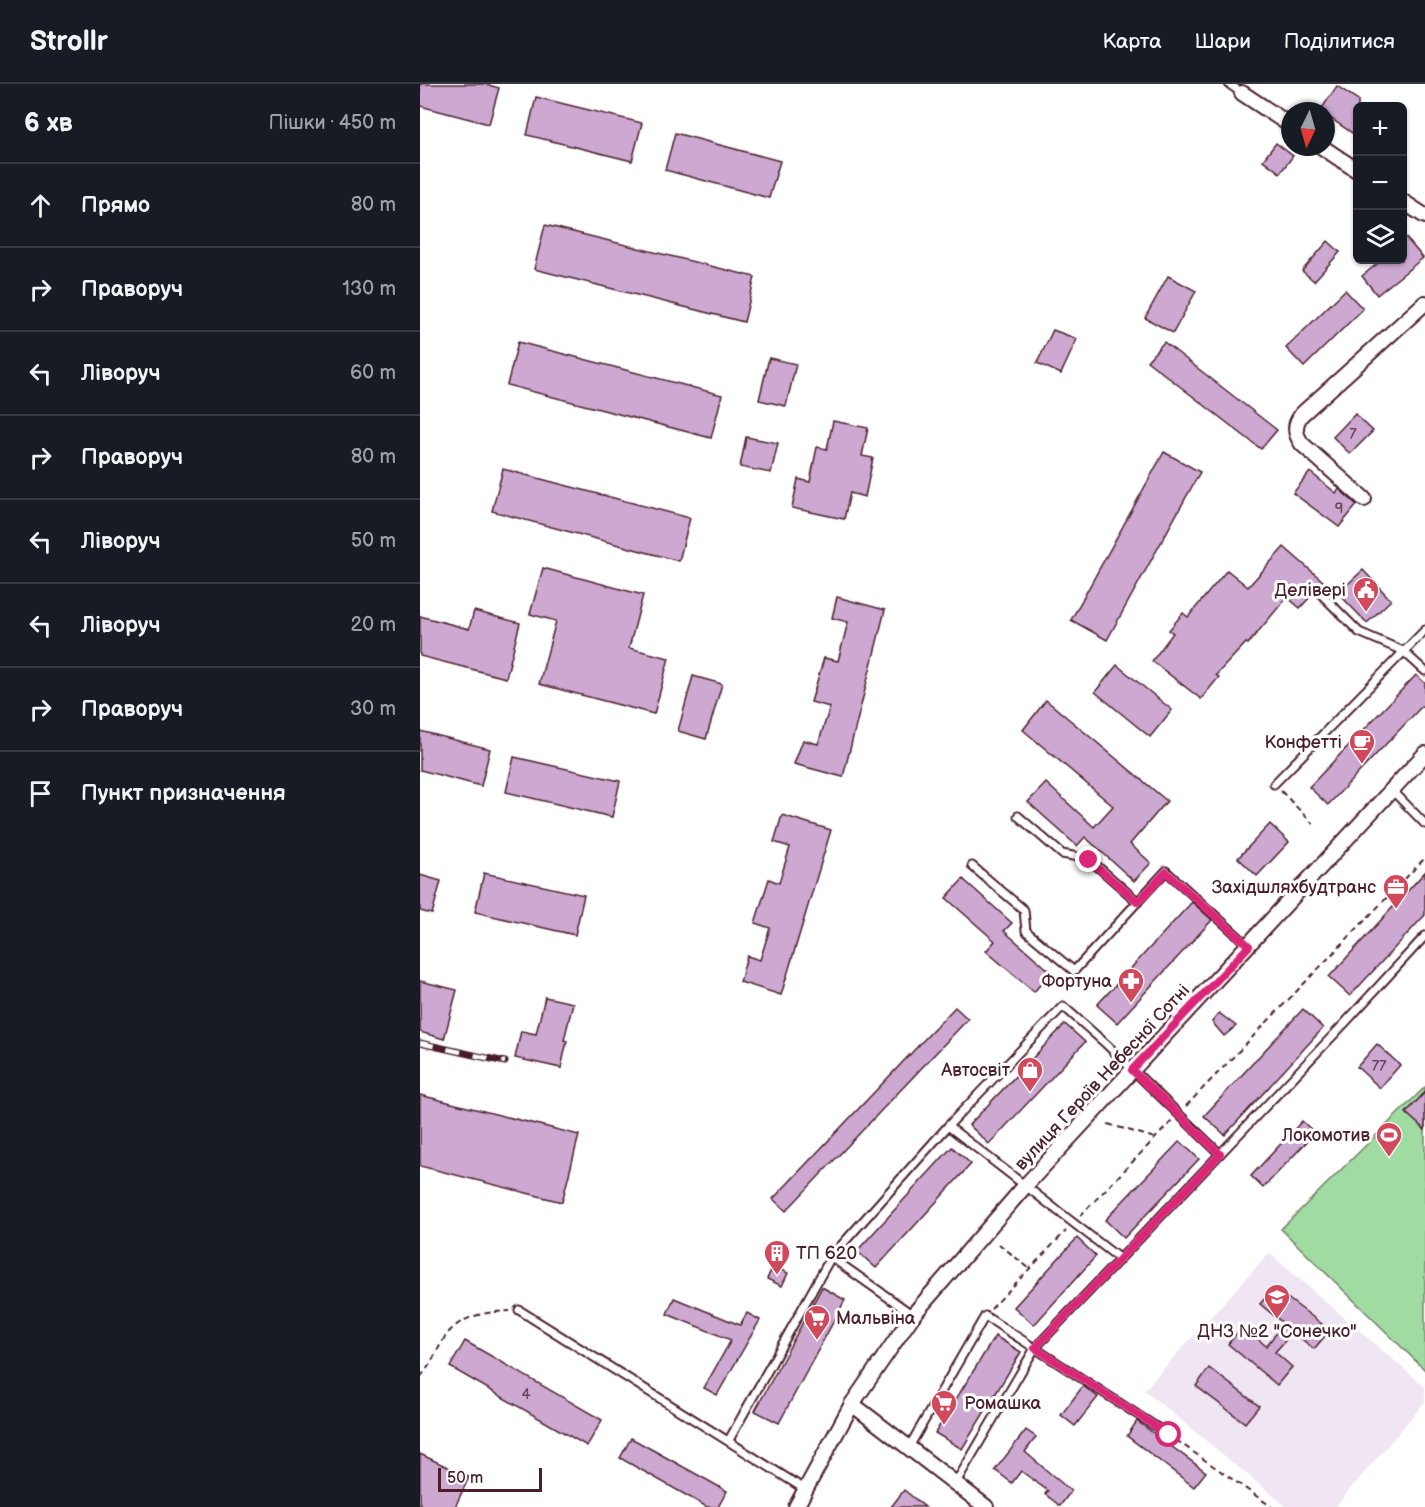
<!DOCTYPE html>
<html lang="uk">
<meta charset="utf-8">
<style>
:root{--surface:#171b24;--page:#242831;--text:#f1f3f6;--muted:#9ea1a6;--line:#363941}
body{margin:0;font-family:"Balsamiq Sans",sans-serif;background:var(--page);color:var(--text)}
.controls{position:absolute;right:18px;top:18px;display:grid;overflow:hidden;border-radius:9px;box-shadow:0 2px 4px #0004}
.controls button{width:54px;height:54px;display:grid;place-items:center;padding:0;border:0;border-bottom:2px solid var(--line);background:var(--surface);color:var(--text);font:30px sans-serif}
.compass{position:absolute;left:861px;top:18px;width:54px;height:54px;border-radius:50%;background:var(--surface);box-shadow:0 2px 4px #0004;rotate:185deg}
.scale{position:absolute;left:18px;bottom:15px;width:104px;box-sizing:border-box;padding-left:6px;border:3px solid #4a1f2b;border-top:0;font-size:16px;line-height:21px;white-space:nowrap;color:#4a1f2b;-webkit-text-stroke:4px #fff;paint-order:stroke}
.stop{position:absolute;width:18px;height:18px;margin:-14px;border:4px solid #db2777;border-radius:50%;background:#fff}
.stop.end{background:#db2777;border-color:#fff;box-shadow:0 2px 6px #0008}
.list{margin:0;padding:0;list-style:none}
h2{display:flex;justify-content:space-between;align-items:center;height:78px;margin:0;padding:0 24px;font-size:26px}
h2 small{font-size:20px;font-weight:400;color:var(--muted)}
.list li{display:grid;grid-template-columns:39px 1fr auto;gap:18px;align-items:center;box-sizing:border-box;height:84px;padding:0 24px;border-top:2px solid var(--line)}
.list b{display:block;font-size:22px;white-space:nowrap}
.list em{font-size:20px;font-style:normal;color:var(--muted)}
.icon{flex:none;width:33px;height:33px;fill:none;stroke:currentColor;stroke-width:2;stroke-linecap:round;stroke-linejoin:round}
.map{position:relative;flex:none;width:1005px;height:1423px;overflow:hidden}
header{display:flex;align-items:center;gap:36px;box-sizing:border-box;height:84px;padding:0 30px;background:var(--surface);border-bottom:2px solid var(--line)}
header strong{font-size:28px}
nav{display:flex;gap:33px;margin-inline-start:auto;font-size:21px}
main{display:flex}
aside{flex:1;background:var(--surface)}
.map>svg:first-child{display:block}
.built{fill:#f0e5f2}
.green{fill:#a0dca2;stroke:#757e66;stroke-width:1.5}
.building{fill:#cda9d2;stroke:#4a1f2b;stroke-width:1.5}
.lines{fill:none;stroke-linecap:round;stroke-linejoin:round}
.service-casing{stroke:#4a1f2b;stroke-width:11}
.minor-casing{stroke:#4a1f2b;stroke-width:18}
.path{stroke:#4a1f2b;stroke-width:2;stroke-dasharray:6 4.5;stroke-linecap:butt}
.service{stroke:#fff;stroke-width:7}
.minor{stroke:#fff;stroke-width:14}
.rail-casing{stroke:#4a1f2b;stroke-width:7}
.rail{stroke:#fff;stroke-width:4.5;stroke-dasharray:14;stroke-linecap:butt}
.route{stroke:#db2777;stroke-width:8}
.labels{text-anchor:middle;stroke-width:6;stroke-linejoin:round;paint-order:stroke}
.number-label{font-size:15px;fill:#6b4255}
.poi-label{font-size:18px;fill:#4a1f2b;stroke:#fff;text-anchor:end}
.street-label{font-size:18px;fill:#4a1f2b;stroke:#fff}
</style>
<header>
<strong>Strollr</strong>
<nav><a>Карта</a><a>Шари</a><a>Поділитися</a></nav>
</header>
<main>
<aside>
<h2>6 хв<small>Пішки · 450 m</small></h2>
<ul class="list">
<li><svg class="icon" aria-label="ahead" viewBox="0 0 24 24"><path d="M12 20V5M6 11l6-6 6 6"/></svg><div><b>Прямо</b></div><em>80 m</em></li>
<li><svg class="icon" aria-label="right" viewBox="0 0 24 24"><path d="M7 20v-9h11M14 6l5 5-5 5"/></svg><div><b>Праворуч</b></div><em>130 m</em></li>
<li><svg class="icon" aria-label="left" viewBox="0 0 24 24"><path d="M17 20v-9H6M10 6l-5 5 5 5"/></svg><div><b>Ліворуч</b></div><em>60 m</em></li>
<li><svg class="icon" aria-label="right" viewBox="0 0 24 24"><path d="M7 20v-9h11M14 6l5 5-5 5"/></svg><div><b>Праворуч</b></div><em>80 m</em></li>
<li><svg class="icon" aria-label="left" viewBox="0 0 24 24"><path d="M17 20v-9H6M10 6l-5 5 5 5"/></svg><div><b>Ліворуч</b></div><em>50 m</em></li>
<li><svg class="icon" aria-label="left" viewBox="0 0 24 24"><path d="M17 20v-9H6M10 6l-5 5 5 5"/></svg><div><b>Ліворуч</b></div><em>20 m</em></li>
<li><svg class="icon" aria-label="right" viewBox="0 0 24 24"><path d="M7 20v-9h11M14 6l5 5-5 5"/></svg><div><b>Праворуч</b></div><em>30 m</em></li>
<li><svg class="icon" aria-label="arrive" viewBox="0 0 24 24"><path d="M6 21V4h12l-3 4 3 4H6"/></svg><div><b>Пункт призначення</b></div></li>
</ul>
</aside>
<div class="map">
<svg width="1005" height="1423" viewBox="0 0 1005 1423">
<rect width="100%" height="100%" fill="#fff"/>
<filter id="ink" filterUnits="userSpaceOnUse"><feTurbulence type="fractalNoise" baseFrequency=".0167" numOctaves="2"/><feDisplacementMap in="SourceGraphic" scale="12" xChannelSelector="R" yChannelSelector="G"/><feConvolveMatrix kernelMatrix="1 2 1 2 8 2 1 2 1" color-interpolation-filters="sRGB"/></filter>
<g filter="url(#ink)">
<polygon class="built" points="849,1169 1005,1303 1005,1318 915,1423 867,1423 724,1306"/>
<polygon class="green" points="1005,1003 1005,1286 861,1145"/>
<g class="building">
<polygon points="0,0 65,0 79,4 69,40 0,22"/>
<polygon points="917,2 938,16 938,53 906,31 906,27 900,27"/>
<polygon points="116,13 222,39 212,77 107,51"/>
<polygon points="255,49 360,77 349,114 245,86"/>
<polygon points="856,59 873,72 860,89 843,76"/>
<polygon points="125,141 335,193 324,238 114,185"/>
<polygon points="982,149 1003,174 957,211 942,192 962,176 982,176"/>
<polygon points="908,157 920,168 894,197 882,187"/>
<polygon points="748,192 776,207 753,249 725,234"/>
<polygon points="925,206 943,225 884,283 866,264"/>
<polygon points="633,246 657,255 641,290 617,279"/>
<polygon points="98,258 302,311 291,354 87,301"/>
<polygon points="744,258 857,346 841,365 727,277"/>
<polygon points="349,274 376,280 366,322 339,316"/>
<polygon points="935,330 953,347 930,370 913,353"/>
<polygon points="413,337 448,344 442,372 453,374 445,413 430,409 424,435 372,424 378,395 390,398 397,363 407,365"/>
<polygon points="326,353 358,359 351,389 320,383"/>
<polygon points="744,368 780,388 687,556 651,536"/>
<polygon points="83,385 270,434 259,477 72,427"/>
<polygon points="890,388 916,409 919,405 937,421 919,443 873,409"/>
<polygon points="864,463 904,498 880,524 867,513 828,560 826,559 796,591 799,593 781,615 732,577 753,549 749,546 763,529 768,533 807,486 828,503"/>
<polygon points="123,484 223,511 209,564 249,574 234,630 119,600 136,537 110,530"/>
<polygon points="943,486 971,516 947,539 918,509"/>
<polygon points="417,513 465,526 423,693 374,680 383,656 398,660 410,623 391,618 404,574 418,577 428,538 412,534"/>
<polygon points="54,527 100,539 86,594 0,572 0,532 49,545"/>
<polygon points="697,581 752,626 730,653 675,608"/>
<polygon points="996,591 1005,599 1005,619 908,721 889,703"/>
<polygon points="273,592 302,600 286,655 258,647"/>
<polygon points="626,616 747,717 710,760 731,779 714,797 665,753 657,762 608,718 626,699 674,743 693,722 603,646"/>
<polygon points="0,647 70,665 61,702 0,686"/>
<polygon points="94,673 200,697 192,733 86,708"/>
<polygon points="362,731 411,746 361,911 320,898 327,872 340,876 350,844 335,839 349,795 359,799 370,763 354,758"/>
<polygon points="850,740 869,758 837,792 818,774"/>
<polygon points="1005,788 1005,831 930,912 909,893"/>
<polygon points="64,789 164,811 155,851 55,828"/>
<polygon points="0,791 21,797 12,830 0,827"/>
<polygon points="543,795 592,839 584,847 631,888 614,908 566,867 575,857 526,814"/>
<polygon points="772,818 792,836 697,939 677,921"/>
<polygon points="0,897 37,906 24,955 0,948"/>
<polygon points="125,913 153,919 144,956 147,957 141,984 95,974 101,947 116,950"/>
<polygon points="535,923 548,935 366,1127 353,1115"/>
<polygon points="883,925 903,944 805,1051 784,1032"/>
<polygon points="799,929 816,942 804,952 792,938"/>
<polygon points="645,940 665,958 569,1060 549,1041"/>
<polygon points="957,960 980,981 960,1004 937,983"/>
<polygon points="1005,1008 1005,1046 986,1029"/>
<polygon points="0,1011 159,1051 142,1118 0,1082"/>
<polygon points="882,1037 895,1049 843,1104 831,1092"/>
<polygon points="760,1057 779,1075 704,1154 685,1136"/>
<polygon points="532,1063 551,1080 456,1184 437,1167"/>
<polygon points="657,1154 676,1172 614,1241 594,1223"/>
<polygon points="353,1182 368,1189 362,1202 347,1195"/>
<polygon points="402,1203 425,1216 359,1339 335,1327"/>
<polygon points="854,1204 910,1246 894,1265 873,1248 855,1268 872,1283 857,1301 808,1260 823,1242 846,1262 864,1240 840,1220"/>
<polygon points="254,1214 320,1241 327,1229 340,1236 297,1311 284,1304 311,1256 247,1230"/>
<polygon points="575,1252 601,1268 542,1365 515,1349"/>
<polygon points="45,1257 182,1336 167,1362 30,1283"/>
<polygon points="789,1284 839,1322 825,1339 776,1302"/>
<polygon points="663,1302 678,1313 655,1342 641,1331"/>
<polygon points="717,1337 786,1388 774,1403 707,1352"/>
<polygon points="606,1346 616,1353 605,1368 651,1407 640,1422 625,1410 628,1407 601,1387 592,1399 575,1386"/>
<polygon points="211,1354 307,1407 298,1423 287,1423 200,1374"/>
<polygon points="0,1370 49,1393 35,1423 0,1423"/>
<polygon points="484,1406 505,1423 471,1423"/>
</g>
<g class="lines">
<g class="service-casing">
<g id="service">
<polyline points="809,0 822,9"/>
<polyline points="901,510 939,548 983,567 1005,587"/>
<polyline points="854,700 1005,546"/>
<polyline points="972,706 1005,740"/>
<polyline points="598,732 642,770 669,775 718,818"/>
<polyline points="552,782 604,826 606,847 654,887 746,787 829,862"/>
<polyline points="528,1042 700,1175"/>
<polyline points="411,1173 493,1231"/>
<polyline points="99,1226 386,1406"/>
<polyline points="309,1356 411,1173 528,1042 643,922 686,960 800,1070"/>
<polyline points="489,1363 565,1232 749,1351"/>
<polyline points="535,1400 615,1264 924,940 1005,852"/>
</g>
</g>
<g class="minor-casing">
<g id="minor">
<polyline points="822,9 870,41"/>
<polyline points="902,63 938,87"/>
<polyline points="982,117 1005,132"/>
<path d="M944,415L882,360C874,349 874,340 882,330L1005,219"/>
<polyline points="432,1320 566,1423"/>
<polyline points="376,1423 432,1320 493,1231 605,1102 1005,670"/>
</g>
</g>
<g class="path">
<polyline points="861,707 893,740"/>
<polyline points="766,1022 1005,774"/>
<polyline points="688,1040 735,1054"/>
<polyline points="660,1132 752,1037"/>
<polyline points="579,1160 610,1185"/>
<polyline points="571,1225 646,1147"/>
<path d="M0,1293C10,1283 15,1270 22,1258C36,1232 64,1228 90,1227"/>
<polyline points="756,1356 852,1423"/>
</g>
<use href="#service" class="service"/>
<use href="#minor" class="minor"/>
<g class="rail-casing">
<polyline id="rail" points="0,959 85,978"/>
</g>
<use href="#rail" class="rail"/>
</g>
</g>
<g class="lines" filter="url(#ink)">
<polyline class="route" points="669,776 718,818 746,788 829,862 712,986 800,1070 615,1264 749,1351"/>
</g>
<defs>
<g id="civic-pin" transform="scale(1.35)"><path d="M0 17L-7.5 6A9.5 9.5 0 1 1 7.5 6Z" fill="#d1495b" stroke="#fff"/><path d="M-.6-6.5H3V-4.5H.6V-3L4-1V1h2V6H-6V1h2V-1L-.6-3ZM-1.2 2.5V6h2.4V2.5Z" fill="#fff"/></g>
<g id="cafe-pin" transform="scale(1.35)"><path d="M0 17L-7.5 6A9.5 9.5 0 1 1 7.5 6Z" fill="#d1495b" stroke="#fff"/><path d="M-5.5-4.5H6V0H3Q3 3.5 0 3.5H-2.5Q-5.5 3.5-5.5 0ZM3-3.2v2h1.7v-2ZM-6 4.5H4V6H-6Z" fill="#fff"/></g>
<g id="office-pin" transform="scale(1.35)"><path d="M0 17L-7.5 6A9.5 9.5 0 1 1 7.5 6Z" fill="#d1495b" stroke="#fff"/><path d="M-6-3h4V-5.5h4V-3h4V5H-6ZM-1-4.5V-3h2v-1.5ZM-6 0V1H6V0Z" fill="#fff"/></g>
<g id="pharmacy-pin" transform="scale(1.35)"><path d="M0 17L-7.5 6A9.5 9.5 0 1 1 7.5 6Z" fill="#d1495b" stroke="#fff"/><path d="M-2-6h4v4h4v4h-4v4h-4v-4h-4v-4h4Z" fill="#fff"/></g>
<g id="shop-pin" transform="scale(1.35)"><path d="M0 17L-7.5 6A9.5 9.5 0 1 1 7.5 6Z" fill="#d1495b" stroke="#fff"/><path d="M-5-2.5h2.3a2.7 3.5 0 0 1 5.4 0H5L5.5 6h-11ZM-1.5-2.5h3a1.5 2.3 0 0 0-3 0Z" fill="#fff"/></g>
<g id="stadium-pin" transform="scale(1.35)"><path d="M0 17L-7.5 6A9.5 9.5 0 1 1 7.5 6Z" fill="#d1495b" stroke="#fff"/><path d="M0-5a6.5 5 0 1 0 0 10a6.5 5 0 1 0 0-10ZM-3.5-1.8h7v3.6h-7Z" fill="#fff"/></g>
<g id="building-pin" transform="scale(1.35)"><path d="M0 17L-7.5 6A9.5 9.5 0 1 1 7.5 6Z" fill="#d1495b" stroke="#fff"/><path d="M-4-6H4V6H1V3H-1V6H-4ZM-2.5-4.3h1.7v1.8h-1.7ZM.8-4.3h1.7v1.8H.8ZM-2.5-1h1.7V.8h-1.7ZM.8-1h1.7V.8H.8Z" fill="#fff"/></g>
<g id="school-pin" transform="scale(1.35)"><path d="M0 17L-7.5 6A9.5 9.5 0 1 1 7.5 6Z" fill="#d1495b" stroke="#fff"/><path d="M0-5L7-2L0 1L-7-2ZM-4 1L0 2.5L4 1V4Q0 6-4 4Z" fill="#fff"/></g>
<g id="supermarket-pin" transform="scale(1.35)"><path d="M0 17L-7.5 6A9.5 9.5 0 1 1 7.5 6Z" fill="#d1495b" stroke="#fff"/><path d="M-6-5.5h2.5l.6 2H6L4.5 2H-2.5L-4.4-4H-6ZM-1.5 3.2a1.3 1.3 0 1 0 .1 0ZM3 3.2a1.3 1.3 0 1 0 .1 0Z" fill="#fff"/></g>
</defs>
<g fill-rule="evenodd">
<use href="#civic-pin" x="946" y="506"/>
<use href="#cafe-pin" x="942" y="658"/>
<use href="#office-pin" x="976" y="803"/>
<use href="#pharmacy-pin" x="711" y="897"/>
<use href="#shop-pin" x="610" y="986"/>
<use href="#stadium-pin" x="969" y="1051"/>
<use href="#building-pin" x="357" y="1169"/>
<use href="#school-pin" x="857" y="1213"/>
<use href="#supermarket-pin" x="397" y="1234"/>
<use href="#supermarket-pin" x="524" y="1319"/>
</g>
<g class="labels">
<g class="number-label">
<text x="933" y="355">7</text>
<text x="919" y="429">9</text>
<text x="959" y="987">77</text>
<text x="106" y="1315">4</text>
</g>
<g class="poi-label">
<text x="926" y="512">Делівері</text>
<text x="922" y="664">Конфетті</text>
<text x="956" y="809">Західшляхбудтранс</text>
<text x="692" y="903">Фортуна</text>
<text x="590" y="992">Автосвіт</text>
<text x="950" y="1057">Локомотив</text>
<text x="376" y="1175" text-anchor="start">ТП 620</text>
<text x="416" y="1240" text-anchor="start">Мальвіна</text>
<text x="857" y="1253" text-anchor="middle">ДНЗ №2 "Сонечко"</text>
<text x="544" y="1325" text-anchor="start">Ромашка</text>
</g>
<g class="street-label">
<text transform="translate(682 993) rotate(-47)" y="6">вулиця Героїв Небесної Сотні</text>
</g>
</g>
</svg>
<div class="controls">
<button>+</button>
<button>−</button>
<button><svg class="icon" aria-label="layers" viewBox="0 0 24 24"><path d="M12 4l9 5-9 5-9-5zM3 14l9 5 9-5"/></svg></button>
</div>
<svg class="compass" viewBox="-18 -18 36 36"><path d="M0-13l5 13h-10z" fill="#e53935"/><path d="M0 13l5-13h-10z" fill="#9ea1a6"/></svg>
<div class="scale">50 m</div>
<div class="stop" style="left:749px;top:1351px"></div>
<div class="stop end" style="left:669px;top:776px"></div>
</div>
</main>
